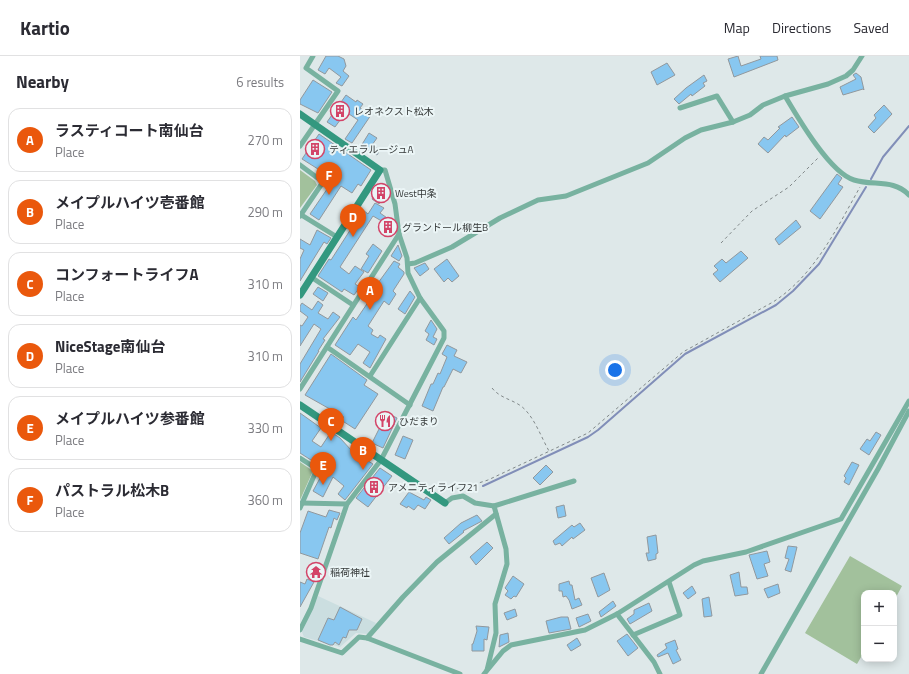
<!DOCTYPE html>
<meta charset="utf-8">
<style>
:root{--surface:#fff;--page:#f7f7f7;--text:#2b2b33;--muted:#7c7c81;--line:#e1e1e2;--accent:#ea580c}
body{margin:0;font-family:"Titillium Web","Noto Sans JP",sans-serif;background:var(--page);color:var(--text)}
.controls{position:absolute;right:12px;bottom:12px;display:grid;overflow:hidden;border-radius:8px;box-shadow:0 2px 10px #0003}
.controls button{width:36px;height:36px;display:grid;place-items:center;padding:0;border:0;border-bottom:1px solid var(--line);background:var(--surface);color:var(--text);font:20px sans-serif}
.you{position:absolute;left:315px;top:314px;width:14px;height:14px;margin:-10px;border:3px solid #fff;border-radius:50%;background:#1a73e8;box-shadow:0 0 0 6px #1a73e833}
.badge{display:grid;place-items:center;width:26px;height:26px;border-radius:50%;background:var(--accent);color:#fff;font-size:13px;font-weight:700}
.pin{position:absolute;translate:-50% -33px;filter:drop-shadow(0 1px 2px #0008)}
.pin::after{content:'';position:absolute;top:21px;width:14px;height:12px;background:inherit;clip-path:polygon(0 0,100% 0,50% 100%)}
.list{margin:0;padding:0;list-style:none}
h2{display:flex;justify-content:space-between;align-items:center;height:52px;margin:0;padding:0 16px;font-size:17px}
h2 small{font-size:13px;font-weight:400;color:var(--muted)}
.list li{display:grid;grid-template-columns:26px 1fr auto;gap:12px;align-items:center;box-sizing:border-box;height:64px;margin:0 8px 8px;padding:0 8px;border:1px solid var(--line);border-radius:12px}
.list b{display:block;font-size:15px;white-space:nowrap}
.list p{margin:0;font-size:13px;white-space:nowrap;color:var(--muted)}
.list em{font-size:13px;font-style:normal;color:var(--muted)}
.map{position:relative;flex:none;width:609px;height:618px;overflow:hidden}
header{display:flex;align-items:center;gap:24px;box-sizing:border-box;height:56px;padding:0 20px;background:var(--surface);border-bottom:1px solid var(--line)}
header strong{font-size:19px}
nav{display:flex;gap:22px;margin-inline-start:auto;font-size:14px}
main{display:flex}
aside{flex:1;background:var(--surface)}
.map>svg:first-child{display:block}
.built{fill:#cbdee0}
.green{fill:#a2c19c}
.lines{fill:none;stroke-linecap:round;stroke-linejoin:round}
.stream{stroke:#818eb8;stroke-width:2}
.building{fill:#88c7f0;stroke:#91989d}
.path{stroke:#818889;stroke-width:1;stroke-dasharray:3 3;stroke-linecap:butt}
.street{stroke:#78b2a0;stroke-width:5}
.secondary{stroke:#33987f;stroke-width:7}
.labels{text-anchor:middle;stroke-width:4;stroke-linejoin:round;paint-order:stroke}
.poi-label{font-size:10px;fill:#353939;stroke:#ebf5f6;text-anchor:start}
</style>
<header>
<strong>Kartio</strong>
<nav><a>Map</a><a>Directions</a><a>Saved</a></nav>
</header>
<main>
<aside>
<h2>Nearby<small>6 results</small></h2>
<ul class="list">
<li><span class="badge">A</span><div><b>ラスティコート南仙台</b><p>Place</p></div><em>270 m</em></li>
<li><span class="badge">B</span><div><b>メイプルハイツ壱番館</b><p>Place</p></div><em>290 m</em></li>
<li><span class="badge">C</span><div><b>コンフォートライフA</b><p>Place</p></div><em>310 m</em></li>
<li><span class="badge">D</span><div><b>NiceStage南仙台</b><p>Place</p></div><em>310 m</em></li>
<li><span class="badge">E</span><div><b>メイプルハイツ参番館</b><p>Place</p></div><em>330 m</em></li>
<li><span class="badge">F</span><div><b>パストラル松木B</b><p>Place</p></div><em>360 m</em></li>
</ul>
</aside>
<div class="map">
<svg width="609" height="618" viewBox="0 0 609 618">
<rect width="100%" height="100%" fill="#dee8e9"/>
<polygon class="built" points="18,540 76,567 68,578 56,577 40,591 4,581 2,576"/>
<g class="green">
<polygon points="0,114 15,125 17,129 0,152"/>
<polygon points="0,406 13,415 0,444"/>
<polygon points="550,500 602,530 594,545 594,537 564,537 564,596 557,608 505,577"/>
</g>
<g class="lines">
<g class="stream">
<polyline points="571,123 583,101 609,70"/>
<polyline points="183,430 288,381 298,374 385,298 476,249 493,235 519,208 566,131"/>
</g>
</g>
<g class="building">
<polygon points="26,0 38,0 44,3 46,10 43,15 49,20 42,30 36,27 41,21 29,12 25,18 18,14"/>
<polygon points="438,0 441,10 461,3 460,0 477,0 478,4 434,21 428,3"/>
<polygon points="367,7 375,19 357,29 351,16"/>
<polygon points="556,17 561,21 564,34 563,33 543,39 540,31 556,23 553,19"/>
<polygon points="404,19 407,25 403,27 405,30 392,40 391,38 379,48 374,43 386,32"/>
<polygon points="13,24 32,36 18,57 0,48 0,44"/>
<polygon points="46,39 56,46 57,44 63,48 60,52 71,59 52,87 45,83 58,64 46,56 35,71 27,66"/>
<polygon points="584,49 592,58 574,77 568,71 576,62 574,59"/>
<polygon points="492,61 499,71 486,81 485,79 468,97 458,88 464,81 468,84 480,72 478,71"/>
<polygon points="69,77 77,82 72,89 80,94 77,99 61,90"/>
<polygon points="19,78 71,114 61,130 58,128 52,137 41,130 19,164 10,158 34,123 2,103"/>
<polygon points="537,118 542,122 538,128 543,131 520,163 510,155"/>
<polygon points="82,127 85,129 87,135 79,148 72,143"/>
<polygon points="75,147 84,152 80,157 93,166 94,171 89,180 80,175 85,167 73,160 40,211 49,218 55,210 64,216 55,228 60,231 54,239 44,233 42,236 18,220 29,203 31,204 63,154 68,158"/>
<polygon points="496,164 501,171 479,189 475,183"/>
<polygon points="17,174 31,182 27,188 24,186 0,225 0,203 4,194 0,192 0,183 10,189"/>
<polygon points="73,188 82,195 68,217 61,213 69,200 66,198"/>
<polygon points="98,189 102,200 99,205 91,200"/>
<polygon points="441,195 448,202 420,226 413,218 418,214 414,210 422,203 426,207"/>
<polygon points="147,203 159,220 152,226 148,222 144,226 134,213"/>
<polygon points="94,205 100,208 98,211 104,216 104,218 93,235 96,238 89,249 84,245 68,270 73,274 71,278 78,282 80,279 86,283 70,312 63,307 70,296 58,288 50,299 35,289 53,261 56,264 75,236 71,234 76,225 78,227"/>
<polygon points="125,207 129,213 120,220 114,212"/>
<polygon points="18,231 28,237 23,245 13,238"/>
<polygon points="110,235 115,241 105,258 98,253"/>
<polygon points="18,245 23,249 18,257 28,263 33,256 40,261 23,283 25,284 18,295 19,295 0,326 0,308 21,273 14,268 0,290 0,269 2,270 8,261 0,255 0,250 2,247 12,254"/>
<polygon points="131,264 137,273 133,281 137,283 134,289 126,284 129,278 125,275"/>
<polygon points="147,289 157,294 154,300 167,306 161,317 153,313 144,331 143,331 133,355 122,350 131,328 133,328 138,317 140,318 147,301 142,298"/>
<polygon points="31,298 67,324 64,329 78,338 55,373 41,364 44,361 5,339"/>
<polygon points="0,357 21,372 12,385 21,391 31,376 40,382 52,395 73,408 45,444 38,438 44,430 33,421 23,441 13,435 25,413 0,397"/>
<polygon points="87,357 97,362 83,392 72,387"/>
<polygon points="576,376 581,379 569,399 560,393 567,383 570,385"/>
<polygon points="103,380 113,384 105,403 95,399"/>
<polygon points="552,406 559,409 549,429 544,426 546,422 544,420"/>
<polygon points="246,409 253,416 240,429 233,422"/>
<polygon points="80,412 92,420 68,451 56,442"/>
<polygon points="109,436 124,444 126,441 131,444 125,453 118,449 114,454 108,450 107,452 100,448"/>
<polygon points="264,449 266,460 258,462 256,451"/>
<polygon points="29,454 40,457 37,464 34,462 31,472 29,471 18,503 0,497 0,477 8,455 26,461"/>
<polygon points="177,459 182,465 163,475 164,476 149,488 144,482 161,467"/>
<polygon points="280,467 285,474 273,483 272,481 262,490 260,487 255,489 253,485 272,469 274,471"/>
<polygon points="356,479 358,497 356,498 356,503 348,505 346,497 349,497 347,481"/>
<polygon points="187,486 193,492 176,509 170,501"/>
<polygon points="488,490 497,491 491,516 485,514 489,503 485,502"/>
<polygon points="467,495 470,506 464,508 468,520 457,523 449,499"/>
<polygon points="439,516 441,531 447,531 448,538 435,540 430,519"/>
<polygon points="304,517 310,534 298,541 291,522"/>
<polygon points="213,520 224,528 216,541 214,540 211,543 205,539 208,535 205,532"/>
<polygon points="7,523 14,526 0,551 0,526 5,528"/>
<polygon points="269,525 270,529 272,529 275,544 279,542 282,549 272,553 269,544 266,540 263,541 262,535 259,535 259,528"/>
<polygon points="478,528 480,537 468,542 464,533"/>
<polygon points="392,530 396,537 388,543 383,537"/>
<polygon points="409,541 412,560 404,561 402,543"/>
<polygon points="313,545 316,550 301,561 299,556"/>
<polygon points="349,547 352,555 330,568 327,563 334,558 334,554"/>
<polygon points="40,551 62,563 57,574 49,574 46,582 43,581 39,589 35,586 33,589 30,589 18,584 28,562 34,564"/>
<polygon points="215,553 217,560 207,564 204,557"/>
<polygon points="288,558 291,565 279,571 276,562"/>
<polygon points="261,561 268,561 271,573 249,577 246,565"/>
<polygon points="176,570 189,571 187,584 184,583 184,595 172,595 172,588 173,588 177,575"/>
<polygon points="208,577 209,586 199,591 200,579"/>
<polygon points="327,578 338,592 328,600 317,585"/>
<polygon points="277,582 281,589 271,595 267,589"/>
<polygon points="375,584 378,593 376,594 381,604 373,608 368,597 358,601 357,599 367,592 365,588"/>
</g>
<g class="lines">
<g class="path">
<polyline points="421,187 452,155 489,131 519,101"/>
<path d="M192,332C200,342 211,343 221,350C234,360 241,381 249,395"/>
<path d="M133,430L160,433L188,424L288,377L383,296L473,246C514,220 537,172 560,131"/>
</g>
<g class="street">
<path d="M485,40C498,62 530,117 554,124C574,130 594,123 609,139"/>
<polyline points="380,52 417,40 433,66"/>
<polyline points="0,90 38,35 6,12 13,0"/>
<polyline points="0,109 23,126 0,160"/>
<polyline points="0,158 37,181"/>
<polyline points="108,208 115,207 152,191 200,162 238,144 266,140 348,107 385,82 401,74 433,66 450,59 463,49 485,40 528,28 546,20 553,14 562,0"/>
<polyline points="11,221 53,249"/>
<polyline points="27,291 110,349"/>
<polyline points="70,320 120,242"/>
<polyline points="0,333 99,178"/>
<polyline points="0,402 17,413 0,452"/>
<polyline points="2,447 47,448"/>
<polyline points="145,447 152,442 163,440 175,447 194,450 274,425"/>
<polyline points="317,558 354,606 360,618"/>
<polyline points="0,574 11,552 47,448 81,404 144,282 144,275 120,242 108,217 107,202 99,178 95,148 85,114 80,114"/>
<polyline points="333,579 380,559 369,526"/>
<polyline points="67,582 160,618"/>
<polyline points="0,583 42,597 59,581 67,582 103,541 137,506 196,458"/>
<polyline points="187,614 196,577 195,548 207,508 206,493 194,450"/>
<polyline points="184,618 203,595 211,589 285,574 317,558 394,509 403,505 446,496 541,463 609,345"/>
<polyline points="461,618 578,413 609,355"/>
</g>
<g class="secondary">
<polyline points="0,58 80,114 0,239"/>
<polyline points="0,349 145,447"/>
</g>
</g>
<defs>
<g id="building-ring" transform="scale(1)"><circle r="9.5" fill="#ebf5f6" stroke="#d34468" stroke-width="1.5"/><path d="M-4-6H4V6H1V3H-1V6H-4ZM-2.5-4.3h1.7v1.8h-1.7ZM.8-4.3h1.7v1.8H.8ZM-2.5-1h1.7V.8h-1.7ZM.8-1h1.7V.8H.8Z" fill="#d34468"/></g>
<g id="restaurant-ring" transform="scale(1)"><circle r="9.5" fill="#ebf5f6" stroke="#d34468" stroke-width="1.5"/><path d="M-5-6h1v4h1v-4h1v4h1v-4h1v5L-1.5 .5V6h-2V.5L-5-1ZM5-6V6H3V1.5H1.5Q1.5-4 5-6Z" fill="#d34468"/></g>
<g id="temple-ring" transform="scale(1)"><circle r="9.5" fill="#ebf5f6" stroke="#d34468" stroke-width="1.5"/><path d="M0-6L5-2H3V0L6.5 2.5H4V6H1.5V3h-3V6H-4V2.5H-6.5L-3 0V-2H-5Z" fill="#d34468"/></g>
</defs>
<g fill-rule="evenodd">
<use href="#building-ring" x="40" y="55"/>
<use href="#building-ring" x="15" y="93"/>
<use href="#building-ring" x="81" y="137"/>
<use href="#building-ring" x="88" y="171"/>
<use href="#restaurant-ring" x="85" y="365"/>
<use href="#building-ring" x="74" y="431"/>
<use href="#temple-ring" x="16" y="516"/>
</g>
<g class="labels">
<g class="poi-label">
<text x="54" y="59">レオネクスト松木</text>
<text x="29" y="97">ティエラルージュA</text>
<text x="95" y="141">West中条</text>
<text x="102" y="175">グランドール柳生B</text>
<text x="99" y="369">ひだまり</text>
<text x="88" y="435">アメニティライフ21</text>
<text x="30" y="520">稲荷神社</text>
</g>
</g>
</svg>
<div class="controls">
<button>+</button>
<button>−</button>
</div>
<div class="you"></div>
<div class="pin badge" style="left:70px;top:254px">A</div>
<div class="pin badge" style="left:63px;top:414px">B</div>
<div class="pin badge" style="left:31px;top:385px">C</div>
<div class="pin badge" style="left:53px;top:181px">D</div>
<div class="pin badge" style="left:23px;top:429px">E</div>
<div class="pin badge" style="left:29px;top:139px">F</div>
</div>
</main>
